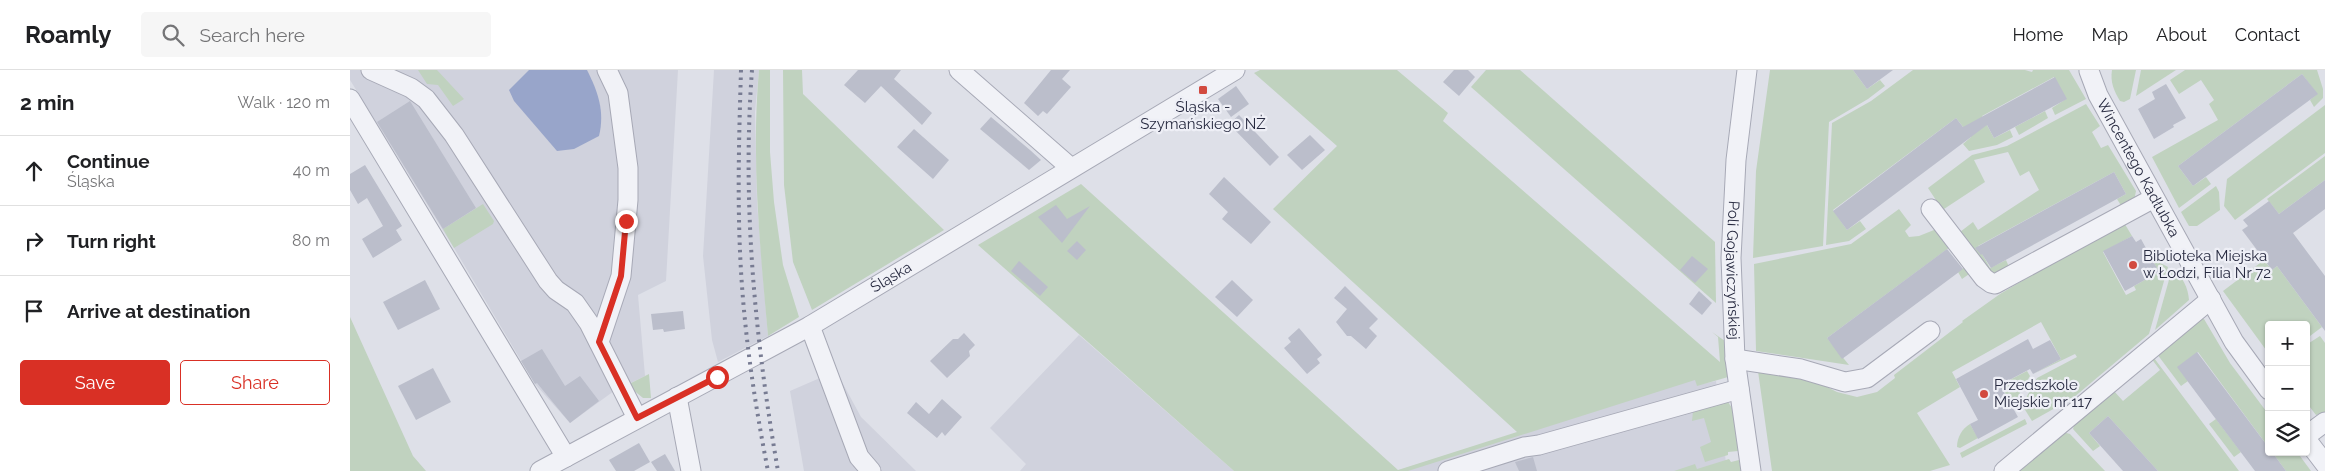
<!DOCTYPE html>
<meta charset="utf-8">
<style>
:root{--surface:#fff;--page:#f6f6f6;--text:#202124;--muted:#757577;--line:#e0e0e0;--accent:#d93025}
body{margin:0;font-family:Raleway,sans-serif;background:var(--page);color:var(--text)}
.controls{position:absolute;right:15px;bottom:15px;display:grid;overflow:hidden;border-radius:5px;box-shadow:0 1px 4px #0004}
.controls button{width:45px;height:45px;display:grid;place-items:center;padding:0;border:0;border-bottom:1px solid var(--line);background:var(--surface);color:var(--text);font:25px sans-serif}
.stop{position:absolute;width:15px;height:15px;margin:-11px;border:4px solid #d93025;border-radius:50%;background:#fff}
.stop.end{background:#d93025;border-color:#fff;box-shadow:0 1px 5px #0008}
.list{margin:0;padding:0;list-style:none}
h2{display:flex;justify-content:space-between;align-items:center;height:65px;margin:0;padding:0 20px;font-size:21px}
h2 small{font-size:16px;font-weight:400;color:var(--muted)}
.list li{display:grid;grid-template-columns:32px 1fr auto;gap:15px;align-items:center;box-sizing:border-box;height:70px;padding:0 20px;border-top:1px solid var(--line)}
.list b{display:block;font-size:19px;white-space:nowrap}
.list p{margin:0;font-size:16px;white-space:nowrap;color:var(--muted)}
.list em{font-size:16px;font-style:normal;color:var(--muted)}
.actions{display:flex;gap:10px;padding:15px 20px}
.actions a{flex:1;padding:11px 0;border:1px solid var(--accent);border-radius:5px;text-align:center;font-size:18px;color:var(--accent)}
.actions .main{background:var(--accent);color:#fff}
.icon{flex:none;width:28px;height:28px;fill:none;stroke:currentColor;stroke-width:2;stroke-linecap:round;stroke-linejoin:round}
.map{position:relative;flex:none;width:1975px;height:401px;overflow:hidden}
header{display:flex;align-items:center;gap:30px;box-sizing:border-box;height:70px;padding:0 25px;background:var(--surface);border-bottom:1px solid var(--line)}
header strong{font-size:24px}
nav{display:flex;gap:28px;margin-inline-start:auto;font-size:18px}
.search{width:350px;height:45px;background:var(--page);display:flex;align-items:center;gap:12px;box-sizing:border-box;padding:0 18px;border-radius:5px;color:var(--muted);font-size:19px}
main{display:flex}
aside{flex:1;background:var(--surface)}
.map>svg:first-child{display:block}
.built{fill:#d0d2dd}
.green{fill:#c0d2bf}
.water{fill:#98a5ca}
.building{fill:#bbbecb}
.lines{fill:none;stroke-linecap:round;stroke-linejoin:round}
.minor-casing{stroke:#a7a9b6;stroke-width:21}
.minor{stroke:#f1f2f7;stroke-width:19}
.rail{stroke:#777b92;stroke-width:4;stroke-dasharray:2.5 5;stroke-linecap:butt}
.route{stroke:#d93025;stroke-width:6}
.poi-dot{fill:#d24a3f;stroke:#eeeff6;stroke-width:2}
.labels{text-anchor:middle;stroke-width:4.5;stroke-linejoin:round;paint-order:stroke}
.poi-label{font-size:15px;fill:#272a40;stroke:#eeeff6;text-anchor:start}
.street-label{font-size:15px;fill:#272a40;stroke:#eeeff6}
</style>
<header>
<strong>Roamly</strong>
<div class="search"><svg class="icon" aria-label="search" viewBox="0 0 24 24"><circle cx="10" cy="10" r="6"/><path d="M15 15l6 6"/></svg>Search here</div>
<nav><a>Home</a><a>Map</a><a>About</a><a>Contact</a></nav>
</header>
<main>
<aside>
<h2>2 min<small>Walk · 120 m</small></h2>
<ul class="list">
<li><svg class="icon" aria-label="ahead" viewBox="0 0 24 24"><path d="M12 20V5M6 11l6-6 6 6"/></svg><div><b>Continue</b><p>Śląska</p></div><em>40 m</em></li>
<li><svg class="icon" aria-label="right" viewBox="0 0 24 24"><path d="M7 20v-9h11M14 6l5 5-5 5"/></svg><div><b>Turn right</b></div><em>80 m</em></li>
<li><svg class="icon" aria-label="arrive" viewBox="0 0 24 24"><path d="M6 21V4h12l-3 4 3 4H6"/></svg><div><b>Arrive at destination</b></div></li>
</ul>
<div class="actions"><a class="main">Save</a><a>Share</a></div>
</aside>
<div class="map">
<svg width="1975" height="401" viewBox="0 0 1975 401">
<rect width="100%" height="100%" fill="#dee0e8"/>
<g class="built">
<polygon points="0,0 328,0 316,211 288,225 295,306 264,321 220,353 185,314 104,178 0,10"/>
<polygon points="364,0 409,0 405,42 407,133 418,266 368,292 362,270 353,186"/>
<polygon points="729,265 884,401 670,401 676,394 640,358"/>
<polygon points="486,301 511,347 566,401 454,401 440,321"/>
<polygon points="1345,307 1347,315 1366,311 1377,401 1046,401"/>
</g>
<g class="green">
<polygon points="68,0 87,0 114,29 103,36 88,15 77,14"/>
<path d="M409,0H420V82L424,132L433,195L449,247L418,266C410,177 401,89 409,0Z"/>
<polygon points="433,0 452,0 453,24 594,160 462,240 443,192 434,115"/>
<polygon points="910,0 1047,0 1098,43 1093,51 1370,292 1368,267 1362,262 1375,271 1378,307 1347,316 1345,310 1058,401 884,401 628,175 731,114 1048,400 1167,362 923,139 987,76 904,3"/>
<polygon points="1136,0 1170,0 1365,172 1366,233 1121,17"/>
<polygon points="1420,0 1503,0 1517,19 1530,10 1535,16 1518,29 1479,52 1473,176 1403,188 1406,101"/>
<polygon points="1563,0 1675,0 1682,2 1683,0 1719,0 1736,29 1705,45 1702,38 1716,29 1704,7 1632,46 1644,68 1660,60 1663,67 1647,75 1619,81 1613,74 1621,67 1606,48 1483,140 1497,160 1510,151 1516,159 1499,171 1476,175 1482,53 1521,31"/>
<path d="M1762,0H1786L1780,29L1774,32L1770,31C1764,21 1760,12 1762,0Z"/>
<polygon points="1791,0 1826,0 1786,26"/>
<polygon points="1835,0 1967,0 1973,19 1973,28 1964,37 1960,30 1967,24 1952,4 1828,96 1843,116 1856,107 1861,114 1829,138 1802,87 1868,50 1859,34 1864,30 1851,10 1829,24 1820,10"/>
<polygon points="1736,34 1750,56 1742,62 1751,78 1758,75 1786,121 1784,131 1772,137 1767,129 1776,124 1764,102 1628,176 1640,198 1656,190 1659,197 1649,203 1642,203 1610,162 1623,152 1628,160 1689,120 1679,101 1670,106 1658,82 1624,90 1635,112 1594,139 1601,149 1599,150 1578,118 1622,85 1657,76"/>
<polygon points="1975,35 1975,83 1885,150 1874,136 1877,109"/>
<polygon points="1695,41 1698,48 1669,65 1665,57"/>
<polygon points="1975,86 1975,110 1929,144 1917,129"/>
<polygon points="1866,116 1869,122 1870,140 1847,156 1839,156 1831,142"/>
<polygon points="133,134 144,151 143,154 104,178 93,159"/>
<polygon points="1549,139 1561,155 1555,161 1559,167 1569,166 1589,158 1622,202 1612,209 1608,202 1615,197 1600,177 1477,268 1499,295 1406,281 1404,194 1501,174"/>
<polygon points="1773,151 1782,166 1753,182 1776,225 1786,220 1784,216 1809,202 1801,188 1818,197 1799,264 1723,328 1682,351 1672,335 1687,308 1727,287 1725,284 1683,304 1711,289 1691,252 1602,302 1610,317 1567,343 1600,395 1580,401 1422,401 1407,294 1443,300 1487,322 1507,327 1527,322 1545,308 1544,305 1613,252 1612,251 1650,224"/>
<polygon points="1914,190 1922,200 1927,196 1972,257 1956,269 1956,255 1919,255 1919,284 1873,221"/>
<path d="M1822,199C1833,206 1838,218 1839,230L1805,260Z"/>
<polygon points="0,247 63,386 76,401 0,401"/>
<polygon points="1849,249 1854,249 1880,293 1919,345 1919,378 1848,282 1828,297 1838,311 1831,316 1807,284"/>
<polygon points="1970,266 1975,273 1975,343 1966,345 1956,332 1956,275"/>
<polygon points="1801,288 1804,288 1889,401 1808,401 1758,346 1739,363 1750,376 1743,381 1723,359 1725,352 1763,320 1773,331 1810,300"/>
<polygon points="1677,301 1680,306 1667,328 1660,332 1650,315"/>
<polygon points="299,304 301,328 293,328 277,315"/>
<polygon points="1378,332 1382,338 1388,381 1378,382 1378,385 1355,392 1350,377 1361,372 1354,348 1342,351 1343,341"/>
<polygon points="1675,349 1677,354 1612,388 1610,383"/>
<polygon points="1866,349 1891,382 1884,387 1859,354"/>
<path d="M1620,354L1628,368L1610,378L1607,377C1607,367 1612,359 1620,354Z"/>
<polygon points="1713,362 1720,364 1755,401 1667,401"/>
<polygon points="1922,382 1947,382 1961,401 1936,401"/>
<polygon points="1379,389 1381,392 1389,390 1391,401 1324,401 1345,394 1347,399"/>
</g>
<path class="water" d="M179,0H237C248,22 255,41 249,66L224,79L207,81L164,31L159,20Z"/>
<g class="building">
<polygon points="508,0 551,0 544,9 582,43 572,55 531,16 515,33 494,15"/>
<polygon points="701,0 720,0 712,9 721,17 697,44 693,41 688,46 674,33"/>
<polygon points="1104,0 1118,0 1125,7 1109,26 1093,12"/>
<polygon points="1503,0 1543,0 1517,19"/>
<polygon points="1952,4 1968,24 1843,116 1828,96"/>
<polygon points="1705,7 1717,29 1644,68 1637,55 1497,160 1483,141 1606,48 1613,57"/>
<polygon points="1816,14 1836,48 1823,55 1824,57 1804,69 1788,39 1805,29 1802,22"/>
<polygon points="886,16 899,34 881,47 868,29"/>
<polygon points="60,31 126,138 93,159 27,52"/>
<polygon points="889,45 929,87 920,96 879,54"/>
<polygon points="641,47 680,80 691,90 679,100 630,59"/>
<polygon points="564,59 599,90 583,109 547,77"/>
<polygon points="960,65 975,80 952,100 937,85"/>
<polygon points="15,95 52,156 46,160 52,170 23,188 12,169 33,156 17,128 8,134 0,120 0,104"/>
<polygon points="1764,102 1776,124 1641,198 1632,184 1631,185 1625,178"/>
<polygon points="874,107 921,152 901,174 872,149 878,142 859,124"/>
<polygon points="1975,110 1975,139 1943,163 1975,206 1975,261 1927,196 1922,200 1892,160 1898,156 1893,150 1919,131 1929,144"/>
<polygon points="706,135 717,149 740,136 712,173 688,147"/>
<polygon points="1782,166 1786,172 1791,169 1809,202 1775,221 1753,181"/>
<polygon points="727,171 736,180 727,190 717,181"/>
<polygon points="1597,179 1613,199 1492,289 1477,268"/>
<polygon points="1342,186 1358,199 1345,213 1330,200"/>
<polygon points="669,191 698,217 690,226 661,201"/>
<polygon points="75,210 90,239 48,260 33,232"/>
<polygon points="882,210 903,230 887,247 865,227"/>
<polygon points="995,216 1028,249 1019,258 1027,266 1016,279 1001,266 997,266 986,252 997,239 984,228"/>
<polygon points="1349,221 1362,233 1352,245 1339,234"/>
<polygon points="333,241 335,259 314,262 313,259 303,260 301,244"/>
<polygon points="949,258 972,285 967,289 970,293 957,304 934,278 941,272 938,268"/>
<polygon points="614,263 625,275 619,281 620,286 597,308 580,291 603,269 608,269"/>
<polygon points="1678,269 1683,279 1700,270 1711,289 1683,304 1680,299 1650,315 1668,347 1628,369 1620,354 1628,350 1606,309"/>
<polygon points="192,279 215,316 230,306 249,331 220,353 187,313 185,314 171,291"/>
<polygon points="1847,282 1919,378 1919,382 1922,382 1936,401 1905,401 1862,344 1827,297"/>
<polygon points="83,298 101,332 66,350 48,316"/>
<polygon points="592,329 612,347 595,366 592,362 587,368 557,343 566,332 579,344"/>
<polygon points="1758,346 1808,401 1773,401 1739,363"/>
<polygon points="289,373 300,392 284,401 266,401 259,390"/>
<polygon points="315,384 325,401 307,401 301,392"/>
<polygon points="1183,387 1187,401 1169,401 1165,392"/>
</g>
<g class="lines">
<g class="minor-casing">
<g id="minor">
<polyline points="21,0 61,18 76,29 104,65 198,211 206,220 225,233 239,253 287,348"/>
<polyline points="609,0 721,98"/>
<path id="s1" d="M1397,0L1386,90L1381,188L1385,289L1401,401"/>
<path id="s2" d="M1739,1L1748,25L1884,272L1919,320"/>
<polyline points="0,29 216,387"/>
<polyline points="1581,139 1634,208 1641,213 1645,214 1804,128"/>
<polyline points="460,256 509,387 521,401"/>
<polyline points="249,272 271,206 278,130 278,98 268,23 257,0"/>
<polyline points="1385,289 1451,299 1495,312 1517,308 1580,261"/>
<polyline points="327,327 341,401"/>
<polyline points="1956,366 1975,352"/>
<polyline points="1956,369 1975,394"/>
<path id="s3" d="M190,401L460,256L885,0"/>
<polyline points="1098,401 1174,377 1189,375 1389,319"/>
<polyline points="1654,401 1861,229"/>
</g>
</g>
<use href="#minor" class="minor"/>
<g class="rail">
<path d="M391,0C389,67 387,134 391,201C395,268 405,335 418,401"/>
<path d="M402,0C392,134 405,269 428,401"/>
</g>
</g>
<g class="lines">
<polyline class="route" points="276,151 271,206 249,272 287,348 367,307"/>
</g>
<g class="poi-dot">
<rect x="848" y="15" width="10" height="10" rx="2.5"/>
<circle cx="1783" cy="195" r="5"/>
<circle cx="1634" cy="324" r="5"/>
</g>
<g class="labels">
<g class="poi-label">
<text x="853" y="42" text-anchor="middle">Śląska -<tspan x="853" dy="17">Szymańskiego NŻ</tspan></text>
<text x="1793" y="191">Biblioteka Miejska<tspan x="1793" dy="17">w Łodzi, Filia Nr 72</tspan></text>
<text x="1644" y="320">Przedszkole<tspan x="1644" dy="17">Miejskie nr 117</tspan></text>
</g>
<g class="street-label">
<text dy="5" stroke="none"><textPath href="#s2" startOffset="109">Wincentego Kadłubka</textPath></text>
<text dy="5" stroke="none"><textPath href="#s1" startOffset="201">Poli Gojawiczyńskiej</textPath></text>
<text dy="5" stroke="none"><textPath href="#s3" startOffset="401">Śląska</textPath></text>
</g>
</g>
</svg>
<div class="controls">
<button>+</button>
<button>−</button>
<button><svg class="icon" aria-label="layers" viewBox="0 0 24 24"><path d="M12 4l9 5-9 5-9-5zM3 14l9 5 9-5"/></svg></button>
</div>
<div class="stop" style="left:367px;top:307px"></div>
<div class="stop end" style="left:276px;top:151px"></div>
</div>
</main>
